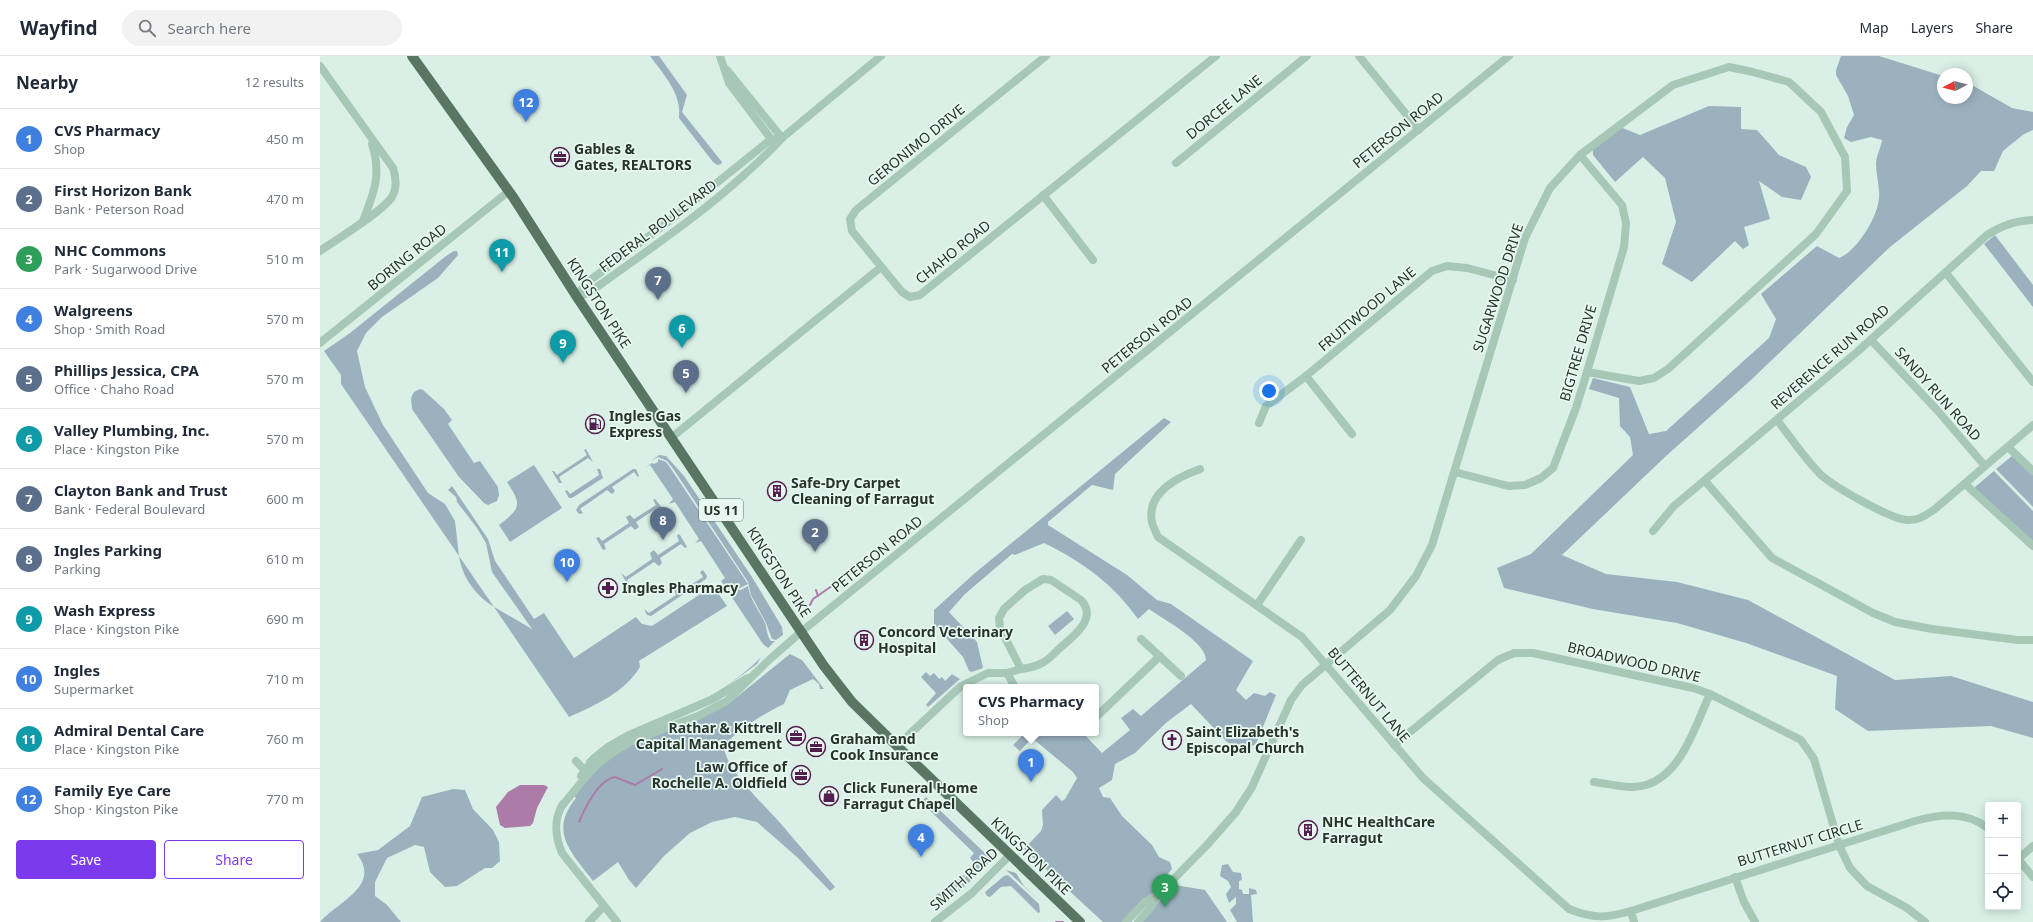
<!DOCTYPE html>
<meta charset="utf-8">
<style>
:root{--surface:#fff;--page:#f2f2f3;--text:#1f2937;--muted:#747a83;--line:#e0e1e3;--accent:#7c3aed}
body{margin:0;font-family:"Noto Sans",sans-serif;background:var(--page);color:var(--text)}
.controls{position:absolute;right:12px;bottom:12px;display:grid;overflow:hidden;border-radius:4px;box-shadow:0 2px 10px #0003}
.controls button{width:36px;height:36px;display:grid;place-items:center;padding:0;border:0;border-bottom:1px solid var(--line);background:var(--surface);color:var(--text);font:20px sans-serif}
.compass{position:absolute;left:1617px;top:12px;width:36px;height:36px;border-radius:50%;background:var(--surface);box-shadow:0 2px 10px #0003;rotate:263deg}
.you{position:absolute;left:949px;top:335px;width:14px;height:14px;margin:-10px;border:3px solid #fff;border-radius:50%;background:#1a73e8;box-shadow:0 0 0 6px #1a73e833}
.badge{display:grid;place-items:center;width:26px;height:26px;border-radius:50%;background:var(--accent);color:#fff;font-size:13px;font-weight:700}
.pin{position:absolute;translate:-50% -33px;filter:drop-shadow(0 1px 2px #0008)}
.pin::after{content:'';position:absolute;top:21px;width:14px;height:12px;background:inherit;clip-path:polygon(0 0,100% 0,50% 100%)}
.popup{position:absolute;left:643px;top:628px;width:136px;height:52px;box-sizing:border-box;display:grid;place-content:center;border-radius:4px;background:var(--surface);filter:drop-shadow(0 1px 3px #0005);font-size:13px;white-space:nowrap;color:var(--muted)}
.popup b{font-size:15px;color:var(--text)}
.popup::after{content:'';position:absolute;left:50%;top:100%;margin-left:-8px;border:8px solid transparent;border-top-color:var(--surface)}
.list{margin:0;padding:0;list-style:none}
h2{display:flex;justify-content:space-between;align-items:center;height:52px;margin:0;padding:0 16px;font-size:17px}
h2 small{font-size:13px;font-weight:400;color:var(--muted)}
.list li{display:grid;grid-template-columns:26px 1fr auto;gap:12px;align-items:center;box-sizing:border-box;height:60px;padding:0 16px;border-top:1px solid var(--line)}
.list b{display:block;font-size:15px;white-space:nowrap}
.list p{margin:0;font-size:13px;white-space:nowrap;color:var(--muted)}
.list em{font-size:13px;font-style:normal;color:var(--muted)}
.actions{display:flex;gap:8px;padding:12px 16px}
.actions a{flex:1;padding:9px 0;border:1px solid var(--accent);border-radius:4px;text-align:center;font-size:14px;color:var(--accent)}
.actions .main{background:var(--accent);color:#fff}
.icon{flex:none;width:22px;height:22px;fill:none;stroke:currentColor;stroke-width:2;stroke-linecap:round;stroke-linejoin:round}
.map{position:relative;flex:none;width:1713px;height:866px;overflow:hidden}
header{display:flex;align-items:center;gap:24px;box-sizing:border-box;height:56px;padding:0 20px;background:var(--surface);border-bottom:1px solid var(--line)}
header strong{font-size:19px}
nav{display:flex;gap:22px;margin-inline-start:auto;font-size:14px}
.search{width:280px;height:36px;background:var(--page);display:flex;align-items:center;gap:10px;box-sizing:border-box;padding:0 14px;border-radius:22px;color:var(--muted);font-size:15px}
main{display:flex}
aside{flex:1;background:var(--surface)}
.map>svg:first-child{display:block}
.green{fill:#9bb1be}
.water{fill:#ac7ba8}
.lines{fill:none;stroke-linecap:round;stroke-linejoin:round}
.stream{stroke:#ac7ba8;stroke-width:2}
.minor{stroke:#a7c8b7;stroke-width:8}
.major{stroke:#597664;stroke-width:10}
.labels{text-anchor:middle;stroke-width:3.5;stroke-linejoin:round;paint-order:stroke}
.shield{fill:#e6f8f1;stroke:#606f67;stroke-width:1}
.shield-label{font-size:13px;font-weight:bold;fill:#27342c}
.street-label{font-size:14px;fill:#27342c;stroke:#e6f8f1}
.poi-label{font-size:14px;font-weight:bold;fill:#27342c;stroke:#e6f8f1;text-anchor:start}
</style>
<header>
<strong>Wayfind</strong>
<div class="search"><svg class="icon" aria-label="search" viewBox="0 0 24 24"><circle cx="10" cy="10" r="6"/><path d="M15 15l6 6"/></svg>Search here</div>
<nav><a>Map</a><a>Layers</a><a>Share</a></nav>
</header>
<main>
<aside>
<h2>Nearby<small>12 results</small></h2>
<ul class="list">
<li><span class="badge" style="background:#3f7fe0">1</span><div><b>CVS Pharmacy</b><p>Shop</p></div><em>450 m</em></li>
<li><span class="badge" style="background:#5c6f8a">2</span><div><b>First Horizon Bank</b><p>Bank · Peterson Road</p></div><em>470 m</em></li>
<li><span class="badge" style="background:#2e9e5b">3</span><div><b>NHC Commons</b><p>Park · Sugarwood Drive</p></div><em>510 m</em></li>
<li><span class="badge" style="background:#3f7fe0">4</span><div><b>Walgreens</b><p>Shop · Smith Road</p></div><em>570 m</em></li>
<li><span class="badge" style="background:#5c6f8a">5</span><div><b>Phillips Jessica, CPA</b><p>Office · Chaho Road</p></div><em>570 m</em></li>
<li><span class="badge" style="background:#0f9aa8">6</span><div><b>Valley Plumbing, Inc.</b><p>Place · Kingston Pike</p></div><em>570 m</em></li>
<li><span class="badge" style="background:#5c6f8a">7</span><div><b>Clayton Bank and Trust</b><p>Bank · Federal Boulevard</p></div><em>600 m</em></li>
<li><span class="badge" style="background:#5c6f8a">8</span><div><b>Ingles Parking</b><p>Parking</p></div><em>610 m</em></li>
<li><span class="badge" style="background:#0f9aa8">9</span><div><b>Wash Express</b><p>Place · Kingston Pike</p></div><em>690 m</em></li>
<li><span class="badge" style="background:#3f7fe0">10</span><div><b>Ingles</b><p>Supermarket</p></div><em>710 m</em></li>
<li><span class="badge" style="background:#0f9aa8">11</span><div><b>Admiral Dental Care</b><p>Place · Kingston Pike</p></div><em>760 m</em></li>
<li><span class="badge" style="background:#3f7fe0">12</span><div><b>Family Eye Care</b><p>Shop · Kingston Pike</p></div><em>770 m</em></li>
</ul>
<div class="actions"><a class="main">Save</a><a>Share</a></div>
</aside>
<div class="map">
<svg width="1713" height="866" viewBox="0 0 1713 866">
<rect width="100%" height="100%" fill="#daf0e7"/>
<g class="green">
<path d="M330,0H339L367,39L362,56L402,106L401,108L397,109L393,106L359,62C362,38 344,19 330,0Z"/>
<path d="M1521,0H1559L1623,20V42H1647V27L1650,28L1692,52L1713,56V74L1704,78L1683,95L1674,115H1661L1647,130L1570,191L1431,324L1345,401L1242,499L1286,518L1357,526L1428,544L1575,624L1631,620L1713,646V682L1671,670L1548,675L1515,653L1517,620L1426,587L1357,567L1273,553L1184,532L1177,512L1211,498L1313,399L1310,381L1300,370L1299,342L1269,333L1273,322L1310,331L1329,378L1346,375L1449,282L1456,263L1441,238L1497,190L1519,202C1536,196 1558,161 1559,142C1560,131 1556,119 1556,108C1556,100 1561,92 1562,84L1551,81L1531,86L1524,82L1527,71L1534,59L1528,40L1516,19V14Z"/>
<polygon points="1389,50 1421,51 1421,73 1437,74 1459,99 1486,111 1491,121 1481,144 1462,141 1439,125 1450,163 1424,171 1429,189 1423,193 1415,185 1372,226 1342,208 1356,166 1345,122 1323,101 1295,126 1273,99 1273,93 1300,71 1320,79"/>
<polygon points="1675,179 1713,229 1713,251 1664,188"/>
<path d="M134,195H137L138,199L118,222L62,261L46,277L37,295L45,331L63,369L108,437L125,448L135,465L139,500L174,551L212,573L172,516L166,487L157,472L137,446L136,441L128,434L132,430L168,483L175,505L214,563L224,557L254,602L316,561L322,568L332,570L388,533H395L407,550L319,605L320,611C305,636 276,649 249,661L174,551C156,540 142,521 139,500L21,328V319L4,295L30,277L126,200Z"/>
<polygon points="100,333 103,334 124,353 132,364 128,368 154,407 160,405 178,431 179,439 177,445 168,449 164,447 139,421 92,353 91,342 94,336"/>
<path d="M844,362L851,366L795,418L793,434L772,429L728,466V469L807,519L837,544L851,548L933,605L916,634L926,644L934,637L945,640L950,636L956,639L936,688L925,694L907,686L871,648L847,666L815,697L795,708L792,724L779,732L783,741L790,742L802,760L832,789L839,801L850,806L852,813L837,831L836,829L833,831L837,834L824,843L802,866H783L704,793L721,775L723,769L722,754L736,739L742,745L745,743L757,722L753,716L712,682L700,695L693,689L703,679L702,677H763L782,697L810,674L801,662L813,653L821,660L886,604C886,586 843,563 829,553L818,563C793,528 763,506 724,487L695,499L692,498L645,538L629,556L657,586L663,612L652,616L649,615L643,601L614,568V554L655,517Z"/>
<polygon points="266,393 273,406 268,402 239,421 242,427 239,427 232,415 234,415 237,419 267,399 264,394"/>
<polygon points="339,399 346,400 364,420 432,521 462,571 463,579 456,584 452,583 446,567 431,539 428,526 354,414 347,405 338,401 331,405"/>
<polygon points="1692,400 1713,419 1713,451 1676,413"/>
<polygon points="338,403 346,406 349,410 428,528 420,532 404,530 401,525 405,522 381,485 375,487 379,483 355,446 349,448 353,443 330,409 325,412 332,407 334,408 338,406"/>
<path d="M214,409L242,452L190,486L179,469C201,452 202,449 187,426Z"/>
<polygon points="277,413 280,413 283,422 252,442 249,442 245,435 247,434 250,438 279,419"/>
<polygon points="313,413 316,413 319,420 318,421 314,416 292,431 295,435 292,438 287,434 260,453 263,457 259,458 256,454 259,449"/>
<polygon points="1674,415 1713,455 1713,487 1656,434 1655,431"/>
<polygon points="335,443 344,454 343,456 337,452 316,466 319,471 315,474 311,470 284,488 286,493 283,494 276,482 279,481 282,485 309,467 306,461 310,459 314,463 336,449 333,444"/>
<polygon points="358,478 360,479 367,491 365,492 361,488 340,502 342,507 339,510 334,506 307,524 310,528 308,529 301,517 306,521 332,503 330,497 334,494 338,499 359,485 357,480"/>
<polygon points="383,514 387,520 386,523 331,560 327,559 324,553 329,557 356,539 354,533 358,531 361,535 383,521 380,516"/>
<path d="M428,530C430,544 439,554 445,567C447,573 447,580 451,585H455L448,592L443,588L405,531L421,534Z"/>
<polygon points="747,555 754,563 735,579 728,570"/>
<path d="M470,598L482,604L504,633H500L499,628L493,623L470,634L464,648C441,659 423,671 404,689C404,713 445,749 461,768C479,789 497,810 515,831L510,835L478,802L437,766L415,761L392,766L370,777L344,800L316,832L309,824L298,806L273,825C252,797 228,776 256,742L254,740L280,710L305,692L408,648Z"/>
<path d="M441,601L437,608L394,640L265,706C296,673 339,665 379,646C401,635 424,619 441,601Z"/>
<polygon points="606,616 610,620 614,617 619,623 622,621 625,625 632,618 640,623 608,651 606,649 616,637 601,621"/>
<path d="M133,733L145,734L153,753L173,774L179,786L180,805L172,812H165L137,830L125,831L110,816L104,791L95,789L67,802L55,826V840L67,849L81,866H0C17,846 62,830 37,798L58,794L90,770L102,741Z"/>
<polygon points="606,741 669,801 667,810 635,839 647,819 646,817 654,807 650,802 654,797 603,748 597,751"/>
<polygon points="908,808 913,816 921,817 922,824 919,825 919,833 922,834 923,838 929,838 929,832 936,834 937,838 931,839 933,866 917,866 910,854 916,848 916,841 909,847 906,838 911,831 908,825 900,820 902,809"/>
<polygon points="686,814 696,817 704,830 722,847"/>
<polygon points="643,819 645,820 632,838 634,840 621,849 616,844 616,839 619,837 623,840"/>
<polygon points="688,819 719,848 720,856 718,857 691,830 681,831 670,841 667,840 665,836 684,820"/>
<polygon points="855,829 885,834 907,866 822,866 843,841 844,842"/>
</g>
<polygon class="water" points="200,729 224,729 228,731 217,752 213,767 210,770 185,772 180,769 176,751 188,736"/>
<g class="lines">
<g class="stream">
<polyline points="496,534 498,540"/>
<polyline points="490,549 493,543 522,523 523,518"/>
<path d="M259,766C265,752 278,724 295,721L315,729L342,713"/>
<polyline points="736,866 743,866"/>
</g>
<g class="minor">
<polyline points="400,0 409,27 454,87"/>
<polyline points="726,0 536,154 530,163 532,175 582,236 590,241 600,239 896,0"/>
<polyline points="1039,0 1099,74"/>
<path d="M0,10L73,112C76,121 77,132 72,141C62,156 17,183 0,195"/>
<polyline points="407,14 462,82"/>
<polyline points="856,107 987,0"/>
<polyline points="723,139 773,204"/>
<path d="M43,165C54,136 62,119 52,88"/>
<polyline points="1626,217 1713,326"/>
<path d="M257,241L270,236C322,198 377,162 425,118C438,106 451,95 462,82L561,0"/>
<polyline points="257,241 265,228 353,162 450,84 462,82"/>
<polyline points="1551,284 1617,354 1665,410"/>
<polyline points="0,287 189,135"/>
<polyline points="986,320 1032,378"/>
<path d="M1457,364C1471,382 1485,403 1501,419C1515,431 1570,463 1587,464C1598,465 1606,459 1615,453L1713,369"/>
<polyline points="939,367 946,350 986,320 1112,215 1127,210 1147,212 1193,224"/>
<polyline points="351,382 561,211"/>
<polyline points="1688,391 1713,415"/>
<path d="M880,413C858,421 826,437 832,466C833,471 836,476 838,481L982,581L1103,722L1249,853C1274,863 1285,862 1311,855"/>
<polyline points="1135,416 1188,430 1205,429 1221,422 1233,412 1256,352 1267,316 1304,191 1306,167 1302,149 1260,99"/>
<polyline points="1385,425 1452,502 1553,557 1575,566 1612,573 1698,584 1713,584"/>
<polyline points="1645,428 1713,490"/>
<path d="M1333,475L1354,450L1537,296L1667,179C1683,169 1695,165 1713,164"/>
<path d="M723,523L731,524L761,544C778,562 754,580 741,591C735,596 729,604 722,607C715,611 709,612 701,613L680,572L679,562L684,553L705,534Z"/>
<polyline points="937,549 981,484"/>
<polyline points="821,583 861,620"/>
<polyline points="687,617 695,631"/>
<polyline points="776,661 840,600"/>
<polyline points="1074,689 1178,604 1194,597 1213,597 1373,632 1390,638 1481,684 1494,703 1519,789 1530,812 1547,830 1587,852 1605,866"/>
<polyline points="577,690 641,630 668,617 687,617 701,613"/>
<polyline points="256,705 268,718"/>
<polyline points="261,720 273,704 288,691 307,680 393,643 428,622"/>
<path d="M1274,726C1290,728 1311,734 1326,729C1362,718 1375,670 1390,638"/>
<path d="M243,748C233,764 235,780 242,797L297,866"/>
<polyline points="241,751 275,710 295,695 311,685 378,660 407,645 450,603 481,576 1189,0"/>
<polyline points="1698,803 1713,821"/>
<polyline points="1698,803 1713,790"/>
<polyline points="1415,821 1424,846 1435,866"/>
<polyline points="269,866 284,850"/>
<polyline points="615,866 652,837 690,799"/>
<polyline points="806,866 825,846 840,837 887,789 916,756 932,731 971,644 982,629 1070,554 1096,520 1112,489 1205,182 1230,132 1260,99 1353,29 1409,11 1433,16 1469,26 1501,56 1525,101 1527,135 1496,178 1348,313 1334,322 1319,325 1267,316"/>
<polyline points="818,866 831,851 837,840"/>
<path d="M1314,866L1311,855L1595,765C1620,758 1646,755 1668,772"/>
</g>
<polyline class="major" points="92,0 193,141 257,241 504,610 532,646 577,690 760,866"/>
</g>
<defs>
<g id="office-ring" transform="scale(1)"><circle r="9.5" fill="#e6f8f1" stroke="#541f4e" stroke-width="1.5"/><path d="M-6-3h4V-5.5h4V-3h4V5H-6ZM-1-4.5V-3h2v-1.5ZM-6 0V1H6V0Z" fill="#541f4e"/></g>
<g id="fuel-ring" transform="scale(1)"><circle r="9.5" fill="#e6f8f1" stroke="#541f4e" stroke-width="1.5"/><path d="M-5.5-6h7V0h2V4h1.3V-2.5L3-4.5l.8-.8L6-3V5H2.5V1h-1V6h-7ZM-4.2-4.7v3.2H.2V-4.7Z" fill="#541f4e"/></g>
<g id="building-ring" transform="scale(1)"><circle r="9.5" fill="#e6f8f1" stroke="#541f4e" stroke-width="1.5"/><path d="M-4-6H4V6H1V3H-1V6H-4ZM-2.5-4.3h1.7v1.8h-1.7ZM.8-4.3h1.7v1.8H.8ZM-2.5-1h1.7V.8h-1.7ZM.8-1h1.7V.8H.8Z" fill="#541f4e"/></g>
<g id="pharmacy-ring" transform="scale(1)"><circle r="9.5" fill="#e6f8f1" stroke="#541f4e" stroke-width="1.5"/><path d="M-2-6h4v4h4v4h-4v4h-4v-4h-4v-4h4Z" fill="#541f4e"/></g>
<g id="church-ring" transform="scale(1)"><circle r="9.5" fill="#e6f8f1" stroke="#541f4e" stroke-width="1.5"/><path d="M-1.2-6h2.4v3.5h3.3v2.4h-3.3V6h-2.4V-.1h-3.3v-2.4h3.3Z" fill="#541f4e"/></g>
<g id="shop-ring" transform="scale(1)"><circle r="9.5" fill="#e6f8f1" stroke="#541f4e" stroke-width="1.5"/><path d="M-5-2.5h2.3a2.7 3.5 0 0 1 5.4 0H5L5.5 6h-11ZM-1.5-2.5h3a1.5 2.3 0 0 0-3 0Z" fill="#541f4e"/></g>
</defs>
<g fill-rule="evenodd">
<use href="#office-ring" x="240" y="101"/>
<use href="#fuel-ring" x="275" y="368"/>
<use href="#building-ring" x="457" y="435"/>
<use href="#pharmacy-ring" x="288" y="532"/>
<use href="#building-ring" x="544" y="584"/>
<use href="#office-ring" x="476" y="680"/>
<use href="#church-ring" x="852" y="684"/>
<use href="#office-ring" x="496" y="691"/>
<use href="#office-ring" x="481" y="719"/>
<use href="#shop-ring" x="509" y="740"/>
<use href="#building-ring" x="988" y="774"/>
</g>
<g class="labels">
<rect class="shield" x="379" y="443" width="44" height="22" rx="3"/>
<g class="shield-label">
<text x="401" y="459">US 11</text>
</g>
<g class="street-label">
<text transform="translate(904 51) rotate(-39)" y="5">DORCEE LANE</text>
<text transform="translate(1078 74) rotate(-39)" y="5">PETERSON ROAD</text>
<text transform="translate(596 89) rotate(-39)" y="5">GERONIMO DRIVE</text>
<text transform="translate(338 170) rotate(-37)" y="5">FEDERAL BOULEVARD</text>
<text transform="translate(633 196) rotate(-39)" y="5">CHAHO ROAD</text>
<text transform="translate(87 201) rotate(-39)" y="5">BORING ROAD</text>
<text transform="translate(1178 232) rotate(-72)" y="5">SUGARWOOD DRIVE</text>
<text transform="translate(279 247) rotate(57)" y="5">KINGSTON PIKE</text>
<text transform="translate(1047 253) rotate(-40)" y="5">FRUITWOOD LANE</text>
<text transform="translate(827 279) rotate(-39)" y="5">PETERSON ROAD</text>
<text transform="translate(1258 297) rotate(-74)" y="5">BIGTREE DRIVE</text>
<text transform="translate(1510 301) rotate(-41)" y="5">REVERENCE RUN ROAD</text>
<text transform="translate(1618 338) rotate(48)" y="5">SANDY RUN ROAD</text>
<text transform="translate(557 498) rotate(-39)" y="5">PETERSON ROAD</text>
<text transform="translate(459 516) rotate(57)" y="5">KINGSTON PIKE</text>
<text transform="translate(1314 606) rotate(13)" y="5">BROADWOOD DRIVE</text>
<text transform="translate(1049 639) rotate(50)" y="5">BUTTERNUT LANE</text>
<text transform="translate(1480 787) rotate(-17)" y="5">BUTTERNUT CIRCLE</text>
<text transform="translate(711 800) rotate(44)" y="5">KINGSTON PIKE</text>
<text transform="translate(644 823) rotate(-42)" y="5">SMITH ROAD</text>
</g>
<g class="poi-label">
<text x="254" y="98">Gables &amp;<tspan x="254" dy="16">Gates, REALTORS</tspan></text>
<text x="289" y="365">Ingles Gas<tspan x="289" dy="16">Express</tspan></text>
<text x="471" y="432">Safe-Dry Carpet<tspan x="471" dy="16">Cleaning of Farragut</tspan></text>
<text x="302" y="537">Ingles Pharmacy</text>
<text x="558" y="581">Concord Veterinary<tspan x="558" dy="16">Hospital</tspan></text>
<text x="462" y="677" text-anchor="end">Rathar &amp; Kittrell<tspan x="462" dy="16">Capital Management</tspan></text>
<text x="866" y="681">Saint Elizabeth's<tspan x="866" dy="16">Episcopal Church</tspan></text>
<text x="510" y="688">Graham and<tspan x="510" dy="16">Cook Insurance</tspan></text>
<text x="467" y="716" text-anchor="end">Law Office of<tspan x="467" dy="16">Rochelle A. Oldfield</tspan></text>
<text x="523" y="737">Click Funeral Home<tspan x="523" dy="16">Farragut Chapel</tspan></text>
<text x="1002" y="771">NHC HealthCare<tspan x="1002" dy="16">Farragut</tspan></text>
</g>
</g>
</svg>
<div class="controls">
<button>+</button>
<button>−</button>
<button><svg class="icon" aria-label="locate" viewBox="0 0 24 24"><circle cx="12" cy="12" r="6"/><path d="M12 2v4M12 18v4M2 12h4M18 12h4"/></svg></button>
</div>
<svg class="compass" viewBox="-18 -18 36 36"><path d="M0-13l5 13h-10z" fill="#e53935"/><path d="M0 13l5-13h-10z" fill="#747a83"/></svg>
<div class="you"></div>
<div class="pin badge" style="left:711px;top:726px;background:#3f7fe0">1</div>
<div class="popup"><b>CVS Pharmacy</b>Shop</div>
<div class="pin badge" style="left:495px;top:496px;background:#5c6f8a">2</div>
<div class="pin badge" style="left:845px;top:851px;background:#2e9e5b">3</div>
<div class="pin badge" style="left:601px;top:801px;background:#3f7fe0">4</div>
<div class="pin badge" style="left:366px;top:337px;background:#5c6f8a">5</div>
<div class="pin badge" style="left:362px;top:292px;background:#0f9aa8">6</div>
<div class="pin badge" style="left:338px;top:244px;background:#5c6f8a">7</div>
<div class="pin badge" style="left:343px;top:484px;background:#5c6f8a">8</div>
<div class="pin badge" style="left:243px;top:307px;background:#0f9aa8">9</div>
<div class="pin badge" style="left:247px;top:526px;background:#3f7fe0">10</div>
<div class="pin badge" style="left:182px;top:216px;background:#0f9aa8">11</div>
<div class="pin badge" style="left:206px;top:66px;background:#3f7fe0">12</div>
</div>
</main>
